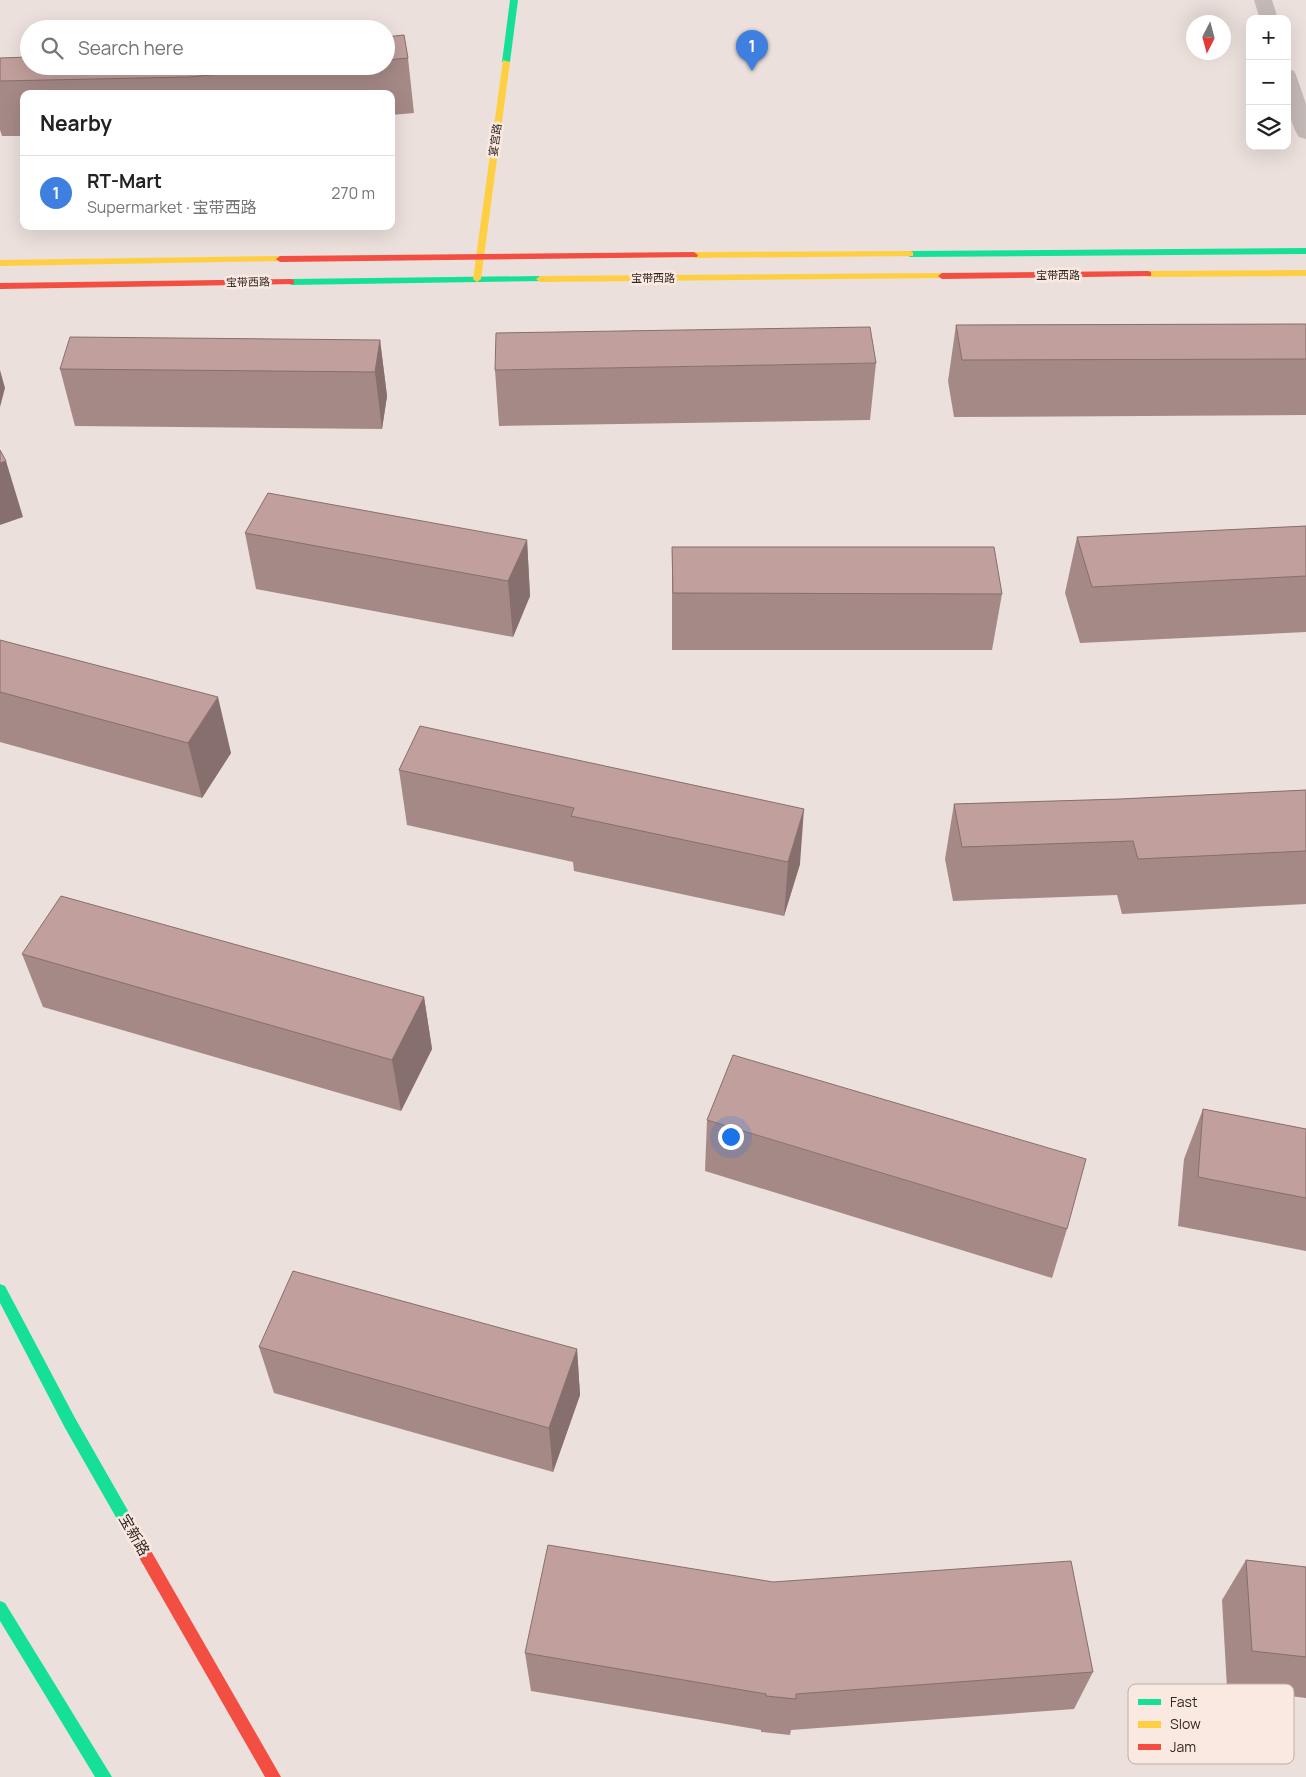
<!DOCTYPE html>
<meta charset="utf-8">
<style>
:root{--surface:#fff;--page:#f6f6f6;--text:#222;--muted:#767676;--line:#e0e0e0;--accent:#736764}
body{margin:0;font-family:Manrope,"Noto Sans SC",sans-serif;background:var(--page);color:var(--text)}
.controls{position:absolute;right:15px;top:15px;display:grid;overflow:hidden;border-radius:10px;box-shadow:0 5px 20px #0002}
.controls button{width:45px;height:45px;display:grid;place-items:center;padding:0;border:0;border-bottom:1px solid var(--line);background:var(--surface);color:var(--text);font:25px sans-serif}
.compass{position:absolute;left:1186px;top:15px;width:45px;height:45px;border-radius:50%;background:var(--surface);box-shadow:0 5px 20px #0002;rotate:186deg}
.you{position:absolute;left:730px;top:1136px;width:18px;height:18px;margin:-12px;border:4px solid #fff;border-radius:50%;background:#1a73e8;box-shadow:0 0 0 8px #1a73e833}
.badge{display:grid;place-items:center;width:32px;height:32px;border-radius:50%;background:var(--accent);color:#fff;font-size:16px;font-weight:700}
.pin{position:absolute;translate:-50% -41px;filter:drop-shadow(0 1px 2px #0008)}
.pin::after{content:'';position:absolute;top:26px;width:18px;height:15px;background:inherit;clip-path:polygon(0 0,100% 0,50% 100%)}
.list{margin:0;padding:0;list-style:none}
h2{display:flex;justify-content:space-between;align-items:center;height:65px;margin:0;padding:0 20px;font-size:21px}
h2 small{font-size:16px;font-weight:400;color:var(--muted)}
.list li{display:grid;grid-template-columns:32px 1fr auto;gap:15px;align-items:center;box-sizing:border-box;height:75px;padding:0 20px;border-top:1px solid var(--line)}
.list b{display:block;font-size:19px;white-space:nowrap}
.list p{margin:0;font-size:16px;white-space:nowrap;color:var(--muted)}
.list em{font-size:16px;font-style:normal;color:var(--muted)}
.icon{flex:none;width:28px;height:28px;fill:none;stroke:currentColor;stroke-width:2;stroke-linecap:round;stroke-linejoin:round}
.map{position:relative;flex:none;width:1306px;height:1777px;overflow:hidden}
.search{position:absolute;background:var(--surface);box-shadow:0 5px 20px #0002;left:20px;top:20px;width:375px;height:55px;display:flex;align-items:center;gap:12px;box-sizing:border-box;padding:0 18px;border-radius:28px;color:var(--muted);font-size:19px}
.panel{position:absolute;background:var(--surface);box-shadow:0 5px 20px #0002;left:20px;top:90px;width:375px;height:140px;border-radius:10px}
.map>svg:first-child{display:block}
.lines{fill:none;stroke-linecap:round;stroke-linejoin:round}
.street{fill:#c3b9b5;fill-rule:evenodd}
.fast{fill:#16e098;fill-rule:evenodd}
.slow{fill:#ffcf43;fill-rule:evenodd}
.jam{fill:#f24e42;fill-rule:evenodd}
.wall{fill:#a58986}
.shaded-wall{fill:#866f6d}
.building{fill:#c09f9c;stroke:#866f6d}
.labels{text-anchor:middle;stroke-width:5;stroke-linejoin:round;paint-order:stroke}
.far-street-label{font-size:11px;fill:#332624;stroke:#f9e9e1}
.near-street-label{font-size:15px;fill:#332624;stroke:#f9e9e1}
.key{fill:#f9e9e1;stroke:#beaea8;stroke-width:1}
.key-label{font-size:14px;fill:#332624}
</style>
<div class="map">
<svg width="1306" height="1777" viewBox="0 0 1306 1777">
<rect width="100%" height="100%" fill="#ebe0db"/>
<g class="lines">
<g class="street">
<polygon points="1254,0 1272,0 1278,19 1260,19"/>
<path d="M1287,69L1294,71L1296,75L1306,104V139L1299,137C1286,117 1287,92 1287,69Z"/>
</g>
<g class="fast">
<polygon points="510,0 518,0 510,62 506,64 502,62"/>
<polygon points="1306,248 1306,254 910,257 906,254 910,251"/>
<polygon points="540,276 543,277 543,281 291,285 287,282 291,279"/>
<polygon points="0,1284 5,1286 75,1418 139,1530 141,1535 139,1540 134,1542 129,1540 65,1428 0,1303"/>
<polygon points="0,1601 5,1603 112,1777 95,1777 0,1621"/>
</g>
<g class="slow">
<polygon points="503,60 510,62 481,279 477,282 473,279"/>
<polygon points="910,251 913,252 913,256 694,258 690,255 694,252"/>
<polygon points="280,256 283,257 283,261 0,266 0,260"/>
<polygon points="1306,270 1306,276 1148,277 1144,274 1148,271"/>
<polygon points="942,273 945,274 945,278 540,282 536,279 540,276"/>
</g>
<g class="jam">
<polygon points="694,252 698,255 697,257 280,262 276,259 280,256"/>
<polygon points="1148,271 1151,272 1151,276 942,279 938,276 942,273"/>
<polygon points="291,279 294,280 294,284 0,289 0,283"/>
<polygon points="134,1528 139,1530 281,1777 265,1777 129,1540 127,1535 129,1530"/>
</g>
</g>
<g class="wall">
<polygon points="386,37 408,58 414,113 391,115 391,94 24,94 24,136 2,136 0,130 0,58 29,66 386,66"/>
<polygon points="1306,324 1306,415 954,417 948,381 956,325"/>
<polygon points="380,340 387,396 382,429 75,426 60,369"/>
<polygon points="876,363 870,420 499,426 495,370"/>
<polygon points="1306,526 1306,632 1080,643 1065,593 1077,537"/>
<polygon points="245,533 527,540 530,596 513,637 256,589"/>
<polygon points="672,547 1002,594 992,650 672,650"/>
<polygon points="0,640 231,753 202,798 0,742"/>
<polygon points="420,726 800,864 784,916 574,871 573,862 407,825 399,770"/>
<polygon points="1306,790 1306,904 1122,914 1117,895 953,901 945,859 954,804 1120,799"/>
<polygon points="22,954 424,997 432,1049 401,1111 43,1007"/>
<polygon points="1203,1109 1306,1129 1306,1251 1178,1226 1184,1159"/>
<polygon points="707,1120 1067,1229 1052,1278 705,1171"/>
<polygon points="259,1347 577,1349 580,1395 553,1472 274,1393"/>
<polygon points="1246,1560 1306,1567 1306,1698 1227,1688 1222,1600"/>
<polygon points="525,1653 1093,1672 1074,1709 791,1730 790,1735 761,1732 761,1730 531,1691"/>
</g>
<g class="shaded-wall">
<polygon points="380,340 387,396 382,429 375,372"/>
<polygon points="0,370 5,388 0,407"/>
<polygon points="6,461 23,517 0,525 0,463"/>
<polygon points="527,540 530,596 513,637 508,581"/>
<polygon points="218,697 231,753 202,798 188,743"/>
<polygon points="804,809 800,864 784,916 788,862"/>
<polygon points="424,997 432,1049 401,1111 392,1060"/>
<polygon points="577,1349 580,1395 553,1472 549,1428"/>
</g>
<g class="building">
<polygon points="404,35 408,58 386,60 386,37"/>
<polygon points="29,57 29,66 309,66 189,77 0,81 0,58"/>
<polygon points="1306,324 1306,359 962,360 956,325"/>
<polygon points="870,327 876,363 495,370 496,333"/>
<polygon points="70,337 380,340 375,372 60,369"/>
<polygon points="0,450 6,461 0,463"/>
<polygon points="268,493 527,540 508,581 245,533"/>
<polygon points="1306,526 1306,576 1092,587 1077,537"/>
<polygon points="672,547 994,547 1002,594 673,593"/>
<polygon points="0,640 218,697 188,743 0,692"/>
<polygon points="420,726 804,809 788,862 571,816 574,808 399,770"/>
<polygon points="1306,790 1306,851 1138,859 1133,841 962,847 954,804 1120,799"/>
<polygon points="61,896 424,997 392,1060 22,954"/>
<polygon points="733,1055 1086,1159 1067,1229 707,1120"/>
<polygon points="1203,1109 1306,1129 1306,1198 1198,1177"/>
<polygon points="293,1271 577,1349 549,1428 259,1347"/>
<polygon points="548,1545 773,1582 1071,1561 1093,1672 796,1694 796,1699 766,1696 766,1694 525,1653"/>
<polygon points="1246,1560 1306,1567 1306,1657 1252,1651"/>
</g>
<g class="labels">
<g class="far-street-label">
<text transform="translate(495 140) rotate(-82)" y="4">宴宫路</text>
<text x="1058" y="279">宝带西路</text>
<text x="653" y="282">宝带西路</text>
<text transform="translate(248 282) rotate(-1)" y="4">宝带西路</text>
</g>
<g class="near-street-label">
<text transform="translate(134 1535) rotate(60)" y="5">宝新路</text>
</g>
</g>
<rect x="1128" y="1684" width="166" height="80" rx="8" class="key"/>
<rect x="1138" y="1699" width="23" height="6" fill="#16e098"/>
<rect x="1138" y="1721" width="23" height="7" fill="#ffcf43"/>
<rect x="1138" y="1744" width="23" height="6" fill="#f24e42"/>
<g class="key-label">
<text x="1170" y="1707">Fast</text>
<text x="1170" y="1729">Slow</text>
<text x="1170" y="1752">Jam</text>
</g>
</svg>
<div class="controls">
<button>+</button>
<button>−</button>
<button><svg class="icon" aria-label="layers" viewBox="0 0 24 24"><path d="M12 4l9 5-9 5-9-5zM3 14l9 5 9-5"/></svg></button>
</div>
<svg class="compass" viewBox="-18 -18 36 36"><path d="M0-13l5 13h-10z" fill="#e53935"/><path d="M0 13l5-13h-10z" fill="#767676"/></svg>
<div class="you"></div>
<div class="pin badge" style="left:752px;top:71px;background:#3f7fe0">1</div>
<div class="search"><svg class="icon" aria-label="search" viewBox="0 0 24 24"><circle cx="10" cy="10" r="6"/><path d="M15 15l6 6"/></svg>Search here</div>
<section class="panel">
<h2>Nearby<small></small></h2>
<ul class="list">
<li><span class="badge" style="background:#3f7fe0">1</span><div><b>RT-Mart</b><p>Supermarket · 宝带西路</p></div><em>270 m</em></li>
</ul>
</section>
</div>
